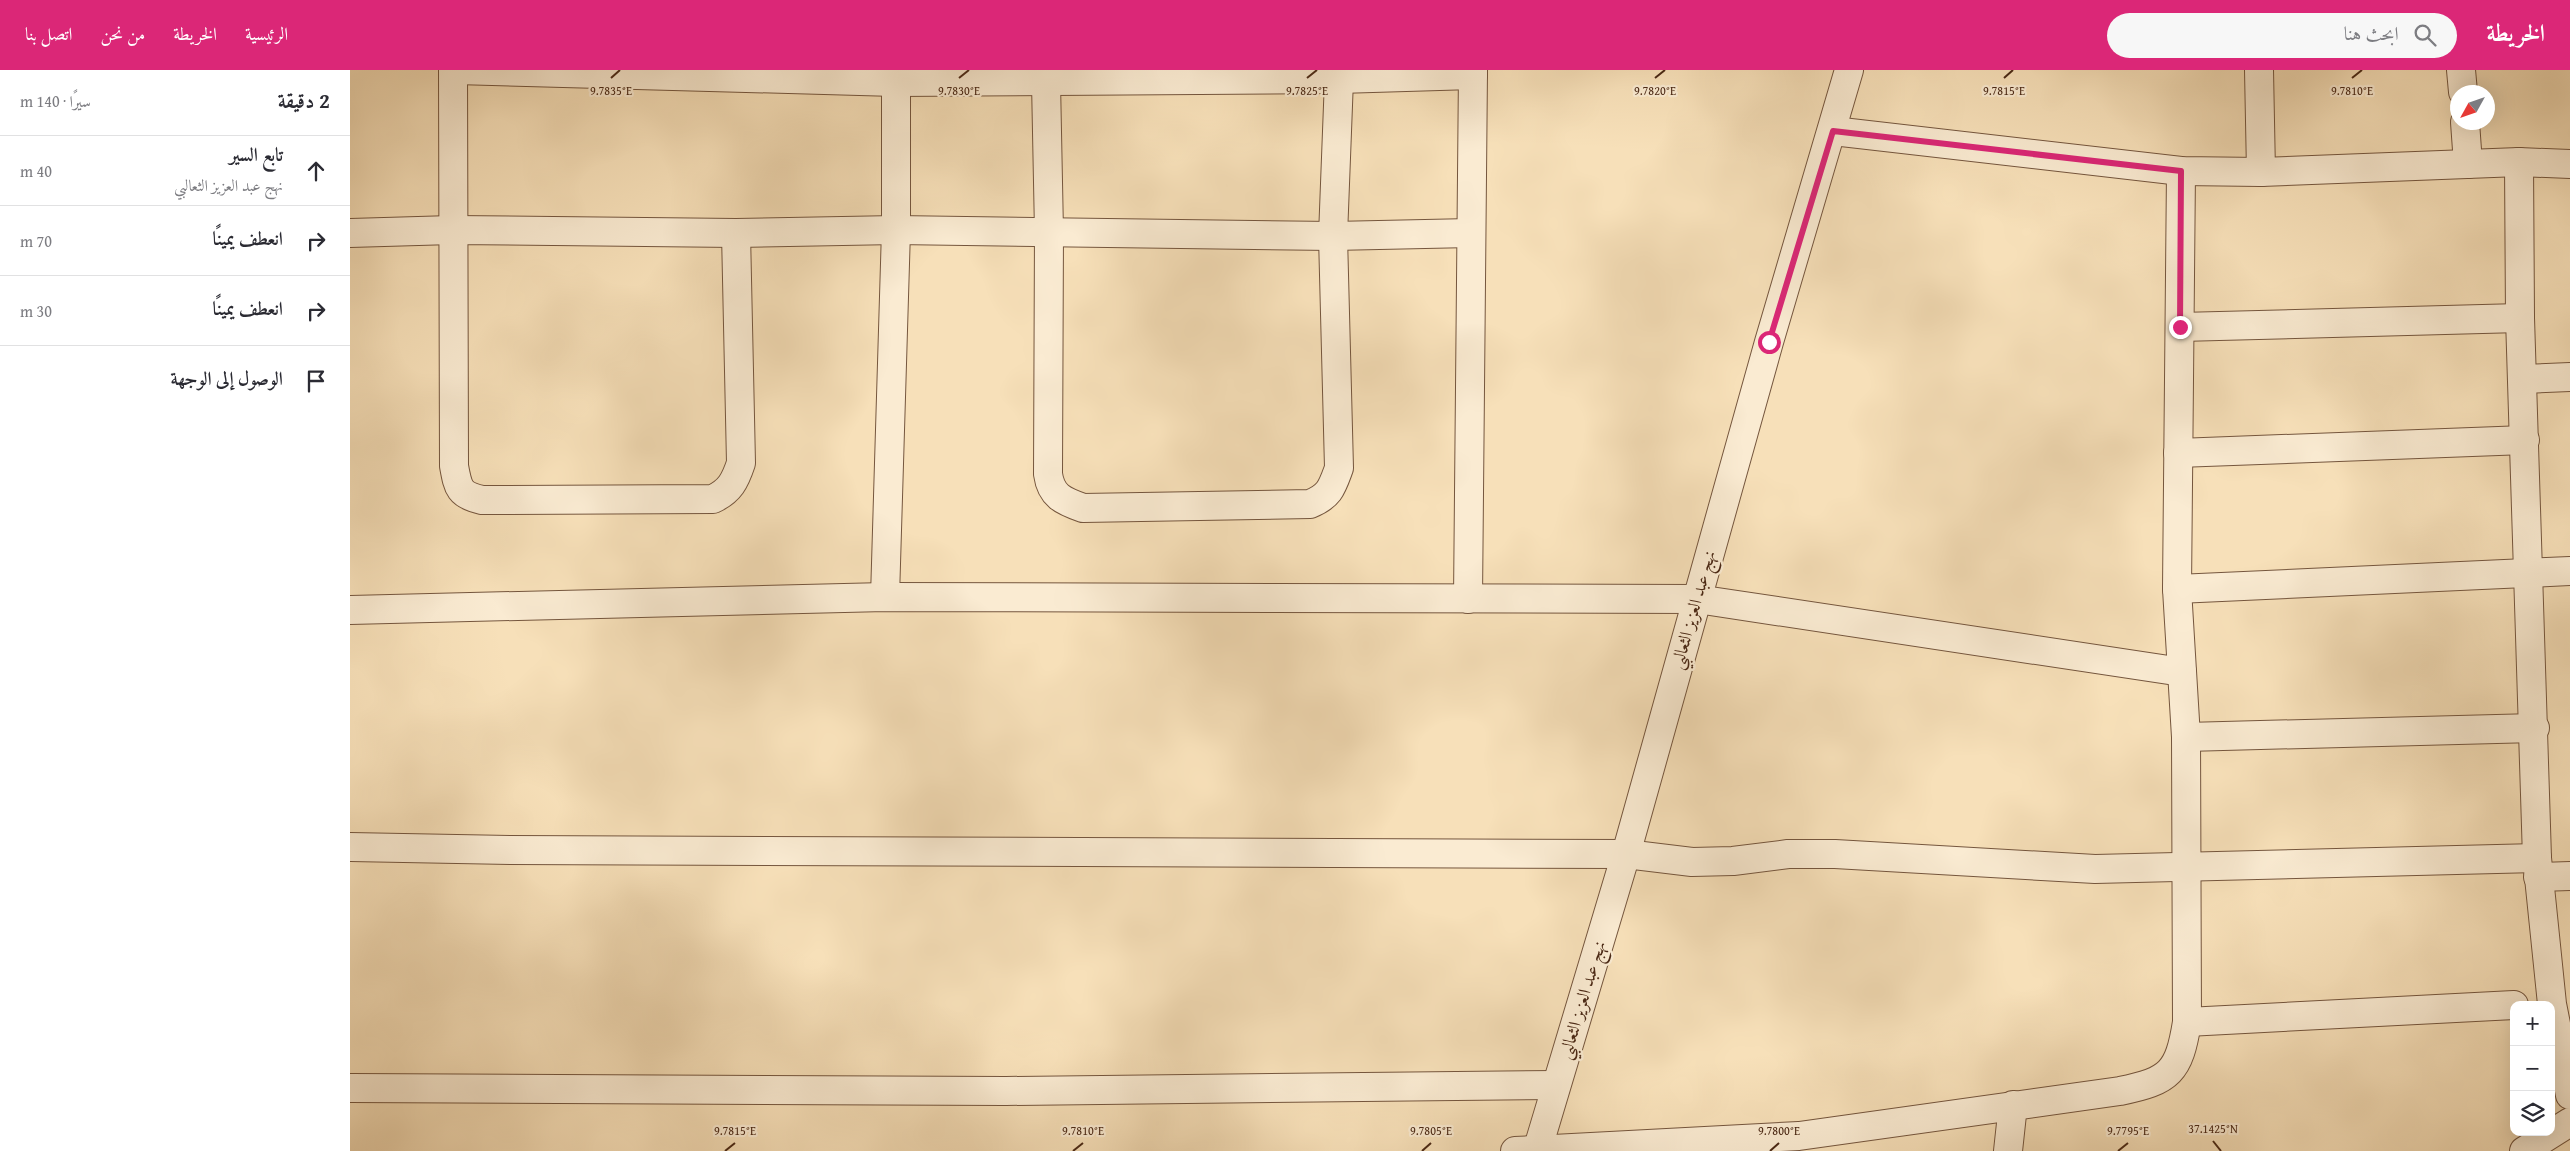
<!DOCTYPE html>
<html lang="ar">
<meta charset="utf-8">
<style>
:root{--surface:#fff;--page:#f7f7f7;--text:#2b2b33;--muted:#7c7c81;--line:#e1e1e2;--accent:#db2777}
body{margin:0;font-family:"Gentium Book Plus",Amiri,serif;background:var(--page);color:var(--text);direction:rtl}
.controls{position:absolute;right:15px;bottom:15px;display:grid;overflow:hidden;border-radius:10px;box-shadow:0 5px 20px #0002}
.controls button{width:45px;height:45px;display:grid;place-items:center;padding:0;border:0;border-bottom:1px solid var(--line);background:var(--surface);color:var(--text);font:25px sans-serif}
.compass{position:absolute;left:2100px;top:15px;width:45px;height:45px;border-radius:50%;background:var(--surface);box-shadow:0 5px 20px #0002;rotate:230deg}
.stop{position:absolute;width:15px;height:15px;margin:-11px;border:4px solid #db2777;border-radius:50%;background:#fff}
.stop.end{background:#db2777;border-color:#fff;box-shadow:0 1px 5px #0008}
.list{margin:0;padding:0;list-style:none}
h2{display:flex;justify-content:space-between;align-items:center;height:65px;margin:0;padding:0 20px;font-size:21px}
h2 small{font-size:16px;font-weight:400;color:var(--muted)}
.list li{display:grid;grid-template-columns:32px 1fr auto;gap:15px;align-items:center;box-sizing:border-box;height:70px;padding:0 20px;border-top:1px solid var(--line)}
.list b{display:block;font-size:19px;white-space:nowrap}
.list p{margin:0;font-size:16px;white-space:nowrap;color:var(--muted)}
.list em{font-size:16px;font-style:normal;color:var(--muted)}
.icon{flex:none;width:28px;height:28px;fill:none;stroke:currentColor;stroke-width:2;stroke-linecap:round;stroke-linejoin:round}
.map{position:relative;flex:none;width:2220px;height:1081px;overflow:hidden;direction:ltr}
header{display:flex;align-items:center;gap:30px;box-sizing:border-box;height:70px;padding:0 25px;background:var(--accent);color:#fff}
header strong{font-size:24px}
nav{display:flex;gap:28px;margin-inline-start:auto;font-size:18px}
.search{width:350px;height:45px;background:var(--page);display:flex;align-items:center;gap:12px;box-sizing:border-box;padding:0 18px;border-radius:28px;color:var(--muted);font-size:19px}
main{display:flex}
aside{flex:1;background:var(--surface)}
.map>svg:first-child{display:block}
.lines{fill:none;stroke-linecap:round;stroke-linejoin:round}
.minor-casing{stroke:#75563e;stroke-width:30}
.minor{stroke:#faebd2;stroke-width:28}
.route{stroke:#db2777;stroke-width:6}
.ticks{fill:none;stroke:#4a2815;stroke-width:2}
.labels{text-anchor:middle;stroke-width:4.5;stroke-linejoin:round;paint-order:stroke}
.street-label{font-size:18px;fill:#4a2815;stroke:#faebd2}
.ticks-label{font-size:12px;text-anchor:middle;fill:#4a2815;stroke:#faebd2;stroke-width:4.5;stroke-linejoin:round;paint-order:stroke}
</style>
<header>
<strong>الخريطة</strong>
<div class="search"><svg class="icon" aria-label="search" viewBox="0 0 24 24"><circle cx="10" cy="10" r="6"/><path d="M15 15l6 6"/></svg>ابحث هنا</div>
<nav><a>الرئيسية</a><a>الخريطة</a><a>من نحن</a><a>اتصل بنا</a></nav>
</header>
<main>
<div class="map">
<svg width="2220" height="1081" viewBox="0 0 2220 1081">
<rect width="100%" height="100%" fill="#f7e0b9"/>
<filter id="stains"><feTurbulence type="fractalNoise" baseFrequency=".004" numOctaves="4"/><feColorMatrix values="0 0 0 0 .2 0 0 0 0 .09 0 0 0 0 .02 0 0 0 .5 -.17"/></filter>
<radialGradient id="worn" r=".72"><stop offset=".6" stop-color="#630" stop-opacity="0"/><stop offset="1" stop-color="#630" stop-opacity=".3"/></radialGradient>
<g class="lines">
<g class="minor-casing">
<g id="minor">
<path d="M103,0L104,396C108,418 109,425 132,430L363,429C380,421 385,411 391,393L386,163"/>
<polyline points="106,0 545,12 989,9 1123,5"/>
<polyline points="1909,0 1911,102"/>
<polyline points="2111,0 2113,22"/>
<path d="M696,12L699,162L698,404C701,426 713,431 733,438L960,434C980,426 982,417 989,398L983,166L989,9"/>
<polyline points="2115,52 2118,94"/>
<polyline points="1483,61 1831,101 1911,102 2169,92 2220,94"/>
<polyline points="2169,92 2170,248 2187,788 2202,934 2220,1025"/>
<polyline points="0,163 102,160 386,163 546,160 983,166 1121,163"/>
<polyline points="1830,257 2170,248"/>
<polyline points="2173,309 2220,307"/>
<polyline points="1828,383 2175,370"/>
<polyline points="1827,519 2220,501"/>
<polyline points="535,527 546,160 546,0"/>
<polyline points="1118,529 1123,0"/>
<polyline points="0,540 535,527 1347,529 1832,602"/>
<polyline points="1836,667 2185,658"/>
<polyline points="0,777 161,780 1276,784 1342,792 1383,791 1438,784 1485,784 1745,799 2187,788"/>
<polyline points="2188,807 2220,806"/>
<polyline points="1837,952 2164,935"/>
<polyline points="0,1018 656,1021 1206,1015"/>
<path d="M1165,1081L1449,1066L1770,1021C1820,1011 1829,1002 1837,952L1836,667L1827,519L1831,101"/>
<polyline points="1187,1081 1276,784 1419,272 1499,0"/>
<polyline points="1658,1081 1663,1035"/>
<polyline points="2174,1081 2220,1052"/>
</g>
</g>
<use href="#minor" class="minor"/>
</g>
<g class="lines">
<polyline class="route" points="1419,272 1483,61 1831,101 1830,257"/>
</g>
<path class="ticks" d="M261,8L270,0M609,8L619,0M957,8L967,0M1305,8L1315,0M1654,8L1663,0M2002,8L2012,0M1863,1071L1871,1081M375,1081L385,1073M723,1081L733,1073M1072,1081L1081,1073M1420,1081L1429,1073M1768,1081L1778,1073"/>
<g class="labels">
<g class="street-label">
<text transform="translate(1343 540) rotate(-74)" y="6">نهج عبد العزيز الثعالبي</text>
<text transform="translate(1232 930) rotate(-73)" y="6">نهج عبد العزيز الثعالبي</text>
</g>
</g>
<g class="ticks-label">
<text x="261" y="25">9.7835°E</text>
<text x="609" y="25">9.7830°E</text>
<text x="957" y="25">9.7825°E</text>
<text x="1305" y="25">9.7820°E</text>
<text x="1654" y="25">9.7815°E</text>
<text x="2002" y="25">9.7810°E</text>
<text x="1863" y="1063">37.1425°N</text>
<text x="385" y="1065">9.7815°E</text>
<text x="733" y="1065">9.7810°E</text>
<text x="1081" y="1065">9.7805°E</text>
<text x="1429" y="1065">9.7800°E</text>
<text x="1778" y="1065">9.7795°E</text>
</g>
<rect width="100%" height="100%" filter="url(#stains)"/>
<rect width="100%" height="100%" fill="url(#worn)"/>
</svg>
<div class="controls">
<button>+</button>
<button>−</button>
<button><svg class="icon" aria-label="layers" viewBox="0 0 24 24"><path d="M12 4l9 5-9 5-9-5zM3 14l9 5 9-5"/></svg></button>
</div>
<svg class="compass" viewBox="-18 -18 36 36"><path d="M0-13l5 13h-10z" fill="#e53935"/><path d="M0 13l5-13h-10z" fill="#7c7c81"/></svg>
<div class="stop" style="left:1419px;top:272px"></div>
<div class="stop end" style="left:1830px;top:257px"></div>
</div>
<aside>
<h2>2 دقيقة<small>سيرًا · 140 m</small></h2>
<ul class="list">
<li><svg class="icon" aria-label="ahead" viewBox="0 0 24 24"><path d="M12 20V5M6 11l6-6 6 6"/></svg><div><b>تابع السير</b><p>نهج عبد العزيز الثعالبي</p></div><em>40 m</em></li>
<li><svg class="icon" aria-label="right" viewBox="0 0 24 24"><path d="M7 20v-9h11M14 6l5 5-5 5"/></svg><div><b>انعطف يمينًا</b></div><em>70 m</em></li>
<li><svg class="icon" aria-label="right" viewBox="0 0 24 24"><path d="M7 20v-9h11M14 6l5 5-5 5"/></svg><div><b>انعطف يمينًا</b></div><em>30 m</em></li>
<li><svg class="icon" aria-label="arrive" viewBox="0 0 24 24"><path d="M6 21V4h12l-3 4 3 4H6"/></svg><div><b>الوصول إلى الوجهة</b></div></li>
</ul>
</aside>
</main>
